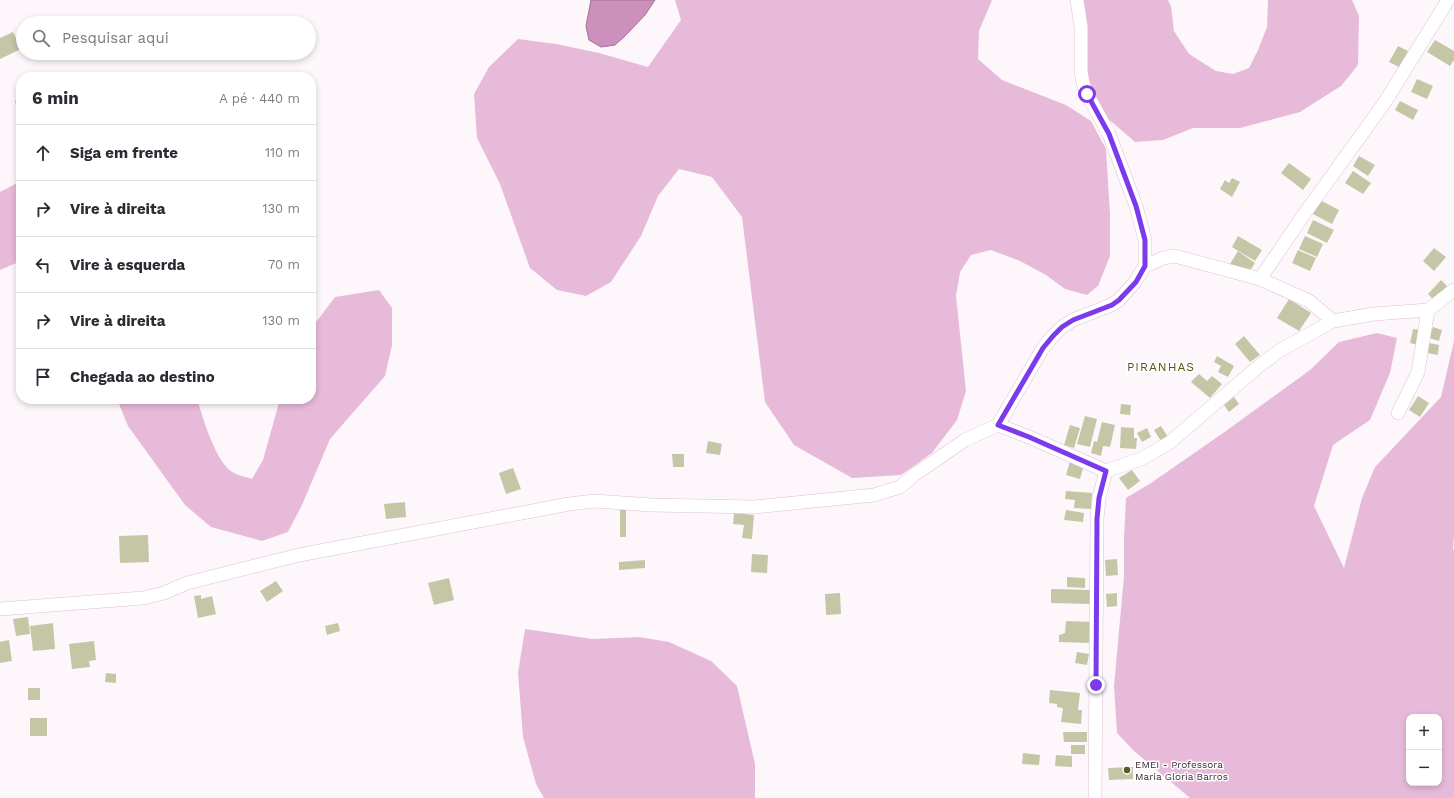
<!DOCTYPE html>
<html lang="pt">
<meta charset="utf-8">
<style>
:root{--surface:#fff;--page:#f2f2f3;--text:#2b2b33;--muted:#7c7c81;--line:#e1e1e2}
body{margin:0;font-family:"Work Sans",sans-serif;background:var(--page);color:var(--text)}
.controls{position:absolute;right:12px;bottom:12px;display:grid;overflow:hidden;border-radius:8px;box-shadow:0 2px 6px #0003}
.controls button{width:36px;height:36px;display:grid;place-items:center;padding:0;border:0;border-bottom:1px solid var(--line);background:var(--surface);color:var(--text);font:20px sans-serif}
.stop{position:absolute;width:12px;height:12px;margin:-9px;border:3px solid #7c3aed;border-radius:50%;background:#fff}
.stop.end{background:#7c3aed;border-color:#fff;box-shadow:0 1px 4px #0008}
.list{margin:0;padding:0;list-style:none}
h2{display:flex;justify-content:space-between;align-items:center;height:52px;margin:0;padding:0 16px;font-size:17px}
h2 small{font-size:13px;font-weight:400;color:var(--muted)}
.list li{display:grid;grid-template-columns:26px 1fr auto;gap:12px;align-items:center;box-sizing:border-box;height:56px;padding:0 16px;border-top:1px solid var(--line)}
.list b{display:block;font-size:15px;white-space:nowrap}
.list em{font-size:13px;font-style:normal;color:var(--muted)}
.icon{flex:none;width:22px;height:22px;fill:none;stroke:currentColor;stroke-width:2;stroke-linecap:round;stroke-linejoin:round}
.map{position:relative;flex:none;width:1454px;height:798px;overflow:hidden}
.search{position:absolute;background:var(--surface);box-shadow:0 2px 6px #0003;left:16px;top:16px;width:300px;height:44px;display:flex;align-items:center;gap:10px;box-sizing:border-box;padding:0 14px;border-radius:22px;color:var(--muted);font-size:15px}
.panel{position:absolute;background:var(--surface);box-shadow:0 2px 6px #0003;left:16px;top:72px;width:300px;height:332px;border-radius:16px}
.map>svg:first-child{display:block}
.green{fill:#e7bad9;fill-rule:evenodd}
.water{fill:#cd8fbb;stroke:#a17293}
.building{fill:#c5c6a6}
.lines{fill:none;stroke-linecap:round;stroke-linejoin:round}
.minor-casing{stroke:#dec0d5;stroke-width:14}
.minor{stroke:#fff;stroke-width:13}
.route{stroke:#7c3aed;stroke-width:5}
.poi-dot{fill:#5a5b28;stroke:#fff;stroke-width:1.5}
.labels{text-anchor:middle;stroke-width:3;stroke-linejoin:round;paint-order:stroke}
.poi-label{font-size:10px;fill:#3a2e36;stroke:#fff;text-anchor:start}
.quarter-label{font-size:12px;letter-spacing:1px;fill:#55561b;stroke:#fff}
</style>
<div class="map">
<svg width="1454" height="798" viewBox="0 0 1454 798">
<rect width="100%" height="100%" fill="#fdf7fb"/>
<g class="green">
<polygon points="675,0 992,0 979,31 978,59 1002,80 1066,105 1091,121 1106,149 1110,215 1110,256 1098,286 1087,295 1065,289 1046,275 1020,261 991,250 971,255 960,272 956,296 966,391 957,420 932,453 901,475 852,478 794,445 765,402 742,217 712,177 679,169 658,196 641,236 611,282 586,296 557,290 530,268 500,184 477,138 474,94 489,67 518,39 556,44 599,53 648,67 681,20"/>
<polygon points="1081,0 1168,0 1171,6 1174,31 1189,54 1216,71 1233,74 1249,68 1258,50 1267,27 1268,0 1352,0 1359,16 1358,65 1341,86 1300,112 1240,128 1193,128 1163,140 1135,142 1099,111 1086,76"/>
<polygon points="21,181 21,261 0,270 0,192"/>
<path d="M379,290L392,308V345L385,376L330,439L302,505L288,532L262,541L211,527L185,505L128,426L117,399H197C203,418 216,464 234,473C240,476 247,477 252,479L263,460L280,399H311V329L335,297Z"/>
<path d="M1377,333L1397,338L1390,373L1370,420L1333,445L1314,506L1344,568L1362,498L1375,467L1441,397L1454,341V535L1453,550H1454V798H1190L1134,751L1117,733L1114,686L1124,576V538L1126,498L1151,483L1226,431L1310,370L1339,342ZM1409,717H1439V783H1409Z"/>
<polygon points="525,629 593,639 639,637 669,642 711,661 737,686 755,764 755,798 544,798 536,784 523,737 518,673"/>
</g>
<polygon class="water" points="591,0 655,0 645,15 624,37 615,45 601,47 589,40 586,26"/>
<g class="building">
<polygon points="13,32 21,49 0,59 0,38"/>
<polygon points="1435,40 1454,51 1454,60 1450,66 1427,52"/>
<polygon points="1398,46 1408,51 1399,67 1389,62"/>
<polygon points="1417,79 1433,86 1427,99 1411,92"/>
<polygon points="21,99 21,111 18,112 15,101"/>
<polygon points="1400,101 1418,110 1413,120 1395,110"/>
<polygon points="1359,156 1375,165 1368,176 1353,166"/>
<polygon points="1289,163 1311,179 1303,190 1281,173"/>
<polygon points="1353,171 1371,183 1363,194 1345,183"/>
<polygon points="1232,178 1240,182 1232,197 1220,189 1225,180 1229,183"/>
<polygon points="1320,200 1339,210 1332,224 1313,214"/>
<polygon points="1313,220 1334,230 1327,243 1307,233"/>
<polygon points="1238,236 1262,250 1255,261 1232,247"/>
<polygon points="1305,236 1323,244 1317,257 1299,249"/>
<polygon points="1434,248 1446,257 1434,271 1423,261"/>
<polygon points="1298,250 1316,258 1310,271 1292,263"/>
<polygon points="1238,251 1255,263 1247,275 1230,264"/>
<polygon points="1441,280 1447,286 1434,300 1428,294"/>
<polygon points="1289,299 1311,313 1299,331 1277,318"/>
<polygon points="1433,327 1442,330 1439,341 1429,338"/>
<polygon points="1413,329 1421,330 1418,345 1410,343"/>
<polygon points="1244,336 1260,355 1250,362 1235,344"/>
<polygon points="1429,343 1439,345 1438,355 1427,353"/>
<polygon points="1217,356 1234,366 1228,377 1218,372 1221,366 1214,362"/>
<polygon points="1199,374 1207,381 1212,376 1222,384 1210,398 1191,382"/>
<polygon points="1418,396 1429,403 1420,417 1409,410"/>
<polygon points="1234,397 1239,404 1229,412 1224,405"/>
<polygon points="1121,404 1131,405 1130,415 1120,414"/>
<polygon points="1085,416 1097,419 1090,447 1077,444"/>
<polygon points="1102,422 1115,425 1110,447 1103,446 1101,456 1091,453 1094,441 1097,442"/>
<polygon points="1070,425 1080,428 1074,448 1064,445"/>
<polygon points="1161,426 1168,437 1161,441 1154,430"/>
<polygon points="1121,427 1134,428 1134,438 1137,438 1136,449 1120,448"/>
<polygon points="1147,428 1151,437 1142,442 1137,433"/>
<polygon points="708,441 722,444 720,455 706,453"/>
<polygon points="672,454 684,454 684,467 673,467"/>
<polygon points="1070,461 1084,465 1080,479 1066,475"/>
<polygon points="513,468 521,489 506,494 499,473"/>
<polygon points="1132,470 1140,481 1128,490 1119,478"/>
<polygon points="1066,491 1092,493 1091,509 1074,508 1075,500 1065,499"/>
<polygon points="405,502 406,517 386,519 384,504"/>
<rect x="620" y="510" width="6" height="27"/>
<polygon points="1066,510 1084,513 1083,522 1064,520"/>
<polygon points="734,513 754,515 752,539 742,538 744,525 733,524"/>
<polygon points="148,535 149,562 120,563 119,536"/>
<polygon points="752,554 768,555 767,573 751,572"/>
<polygon points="1117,559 1118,575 1106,576 1105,560"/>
<polygon points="645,560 645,568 619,570 619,562"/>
<polygon points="1067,577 1085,578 1085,588 1067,587"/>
<polygon points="449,578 454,600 434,605 428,583"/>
<polygon points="276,581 283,591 267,602 260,591"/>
<polygon points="1051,589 1091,590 1091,604 1051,603"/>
<polygon points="840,593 841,614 826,615 825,594"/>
<polygon points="1117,593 1117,606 1107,607 1106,594"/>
<polygon points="201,595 201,599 212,596 216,614 198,618 194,596"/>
<polygon points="28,617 30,634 16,636 13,619"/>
<polygon points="1066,621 1092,622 1091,643 1059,642 1059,635 1065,633"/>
<polygon points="53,623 55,649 33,651 30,626"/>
<polygon points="338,623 340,631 327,635 325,626"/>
<polygon points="9,640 12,661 0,663 0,642"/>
<polygon points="94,641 96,660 89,661 90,667 72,669 69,644"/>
<polygon points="1077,652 1089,654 1087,665 1075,663"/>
<polygon points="106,673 116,674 116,683 105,682"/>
<rect x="28" y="688" width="12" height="12"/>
<polygon points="1050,690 1080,693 1078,710 1082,710 1081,724 1061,722 1063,708 1057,707 1057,704 1049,703"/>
<rect x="30" y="718" width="17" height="18"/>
<polygon points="1063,732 1087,732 1087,742 1064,742"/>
<rect x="1071" y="745" width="14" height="9"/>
<polygon points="1023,753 1040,755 1039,765 1022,764"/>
<polygon points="1056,755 1072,756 1072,767 1055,766"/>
<polygon points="1133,767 1133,779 1109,780 1108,768"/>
</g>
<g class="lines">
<g class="minor-casing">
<g id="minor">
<polyline points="1145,266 1163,258 1175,256 1260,279 1309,301 1333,321"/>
<polyline points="1260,279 1300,220 1385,102 1448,0"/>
<polyline points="1398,413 1418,372 1428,310"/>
<polyline points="998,425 1029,437 1106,471 1141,459 1169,443 1259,366 1279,351 1333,321 1374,314 1428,310 1454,290"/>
<polyline points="0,609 143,598 164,593 187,583 299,555 569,504 595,501 651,505 754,507 874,495 900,487 914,475 965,440 998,425 1043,348 1053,336 1062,327 1073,320 1111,305 1119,300 1135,282 1145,266 1145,240 1136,206 1109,134 1087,94 1083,83 1081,72 1081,27 1077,0"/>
<polyline points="1095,798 1097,519 1099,498 1106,471"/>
</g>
</g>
<use href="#minor" class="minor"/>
</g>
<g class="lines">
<polyline class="route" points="1087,94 1109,134 1136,206 1145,240 1145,266 1136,282 1119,300 1112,305 1073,320 1062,327 1053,336 1043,348 998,425 1029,437 1106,471 1099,498 1097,519 1096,685"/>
</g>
<circle class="poi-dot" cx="1127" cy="770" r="4"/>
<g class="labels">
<g class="poi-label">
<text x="1135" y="768">EMEI - Professora<tspan x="1135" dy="12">Maria Gloria Barros</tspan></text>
</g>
<g class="quarter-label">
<text x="1161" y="371">PIRANHAS</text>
</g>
</g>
</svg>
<div class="controls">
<button>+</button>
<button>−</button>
</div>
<div class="stop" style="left:1087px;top:94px"></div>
<div class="stop end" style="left:1096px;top:685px"></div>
<div class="search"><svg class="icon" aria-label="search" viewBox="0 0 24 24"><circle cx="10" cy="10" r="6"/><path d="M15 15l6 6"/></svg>Pesquisar aqui</div>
<section class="panel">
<h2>6 min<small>A pé · 440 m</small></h2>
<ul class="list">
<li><svg class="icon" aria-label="ahead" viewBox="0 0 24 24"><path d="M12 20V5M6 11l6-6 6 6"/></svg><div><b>Siga em frente</b></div><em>110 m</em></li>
<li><svg class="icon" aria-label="right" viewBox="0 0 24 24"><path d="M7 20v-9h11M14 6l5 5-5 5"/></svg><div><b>Vire à direita</b></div><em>130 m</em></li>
<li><svg class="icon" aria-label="left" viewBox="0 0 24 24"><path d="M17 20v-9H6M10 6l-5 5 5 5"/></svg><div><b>Vire à esquerda</b></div><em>70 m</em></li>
<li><svg class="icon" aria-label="right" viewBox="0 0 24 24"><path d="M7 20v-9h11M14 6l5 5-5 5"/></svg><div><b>Vire à direita</b></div><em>130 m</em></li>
<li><svg class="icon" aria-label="arrive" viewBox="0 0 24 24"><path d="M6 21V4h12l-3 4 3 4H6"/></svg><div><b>Chegada ao destino</b></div></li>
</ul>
</section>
</div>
